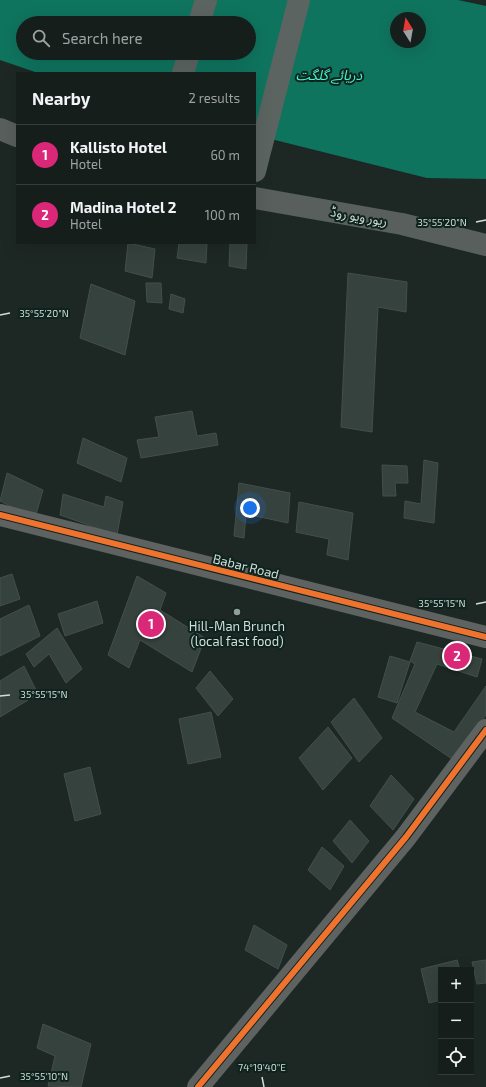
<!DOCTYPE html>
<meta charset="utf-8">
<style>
:root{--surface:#161e1c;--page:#232b29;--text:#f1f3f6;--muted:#9ea2a3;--line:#353c3b;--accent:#db2777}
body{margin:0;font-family:"Exo 2","Noto Sans Arabic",sans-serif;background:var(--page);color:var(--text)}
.controls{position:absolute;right:12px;bottom:12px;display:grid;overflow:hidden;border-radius:0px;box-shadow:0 4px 16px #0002}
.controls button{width:36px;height:36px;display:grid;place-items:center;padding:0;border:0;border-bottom:1px solid var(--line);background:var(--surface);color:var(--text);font:20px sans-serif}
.compass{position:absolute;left:390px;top:12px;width:36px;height:36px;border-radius:50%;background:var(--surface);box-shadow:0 4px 16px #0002;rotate:349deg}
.you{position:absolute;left:250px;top:508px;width:14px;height:14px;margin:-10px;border:3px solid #fff;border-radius:50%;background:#1a73e8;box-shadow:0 0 0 6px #1a73e833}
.badge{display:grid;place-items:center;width:26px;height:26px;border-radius:50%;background:var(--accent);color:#fff;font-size:13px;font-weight:700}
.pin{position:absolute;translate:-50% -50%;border:2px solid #fff;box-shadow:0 1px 4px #0006}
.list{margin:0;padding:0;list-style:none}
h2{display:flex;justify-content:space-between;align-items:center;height:52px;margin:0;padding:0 16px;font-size:17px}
h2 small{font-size:13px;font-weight:400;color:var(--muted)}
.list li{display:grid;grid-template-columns:26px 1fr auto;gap:12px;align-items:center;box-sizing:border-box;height:60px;padding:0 16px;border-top:1px solid var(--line)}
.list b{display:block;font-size:15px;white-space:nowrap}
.list p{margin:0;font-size:13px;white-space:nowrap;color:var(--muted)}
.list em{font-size:13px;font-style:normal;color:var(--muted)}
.icon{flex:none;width:22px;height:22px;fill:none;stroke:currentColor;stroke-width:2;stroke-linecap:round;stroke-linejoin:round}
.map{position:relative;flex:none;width:486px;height:1087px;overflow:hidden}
.search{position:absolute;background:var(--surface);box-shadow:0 4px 16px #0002;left:16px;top:16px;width:240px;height:44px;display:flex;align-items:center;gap:10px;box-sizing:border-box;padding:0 14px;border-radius:22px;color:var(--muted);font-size:15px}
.panel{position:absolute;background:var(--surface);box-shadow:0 4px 16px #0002;left:16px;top:72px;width:240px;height:172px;border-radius:0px}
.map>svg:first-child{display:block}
.water{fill:#0f745e;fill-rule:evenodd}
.building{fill:#36423e;stroke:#444e4b}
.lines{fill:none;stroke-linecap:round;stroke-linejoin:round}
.minor{stroke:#5e6361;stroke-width:22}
.major{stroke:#5c6461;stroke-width:22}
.highway{stroke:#585f5d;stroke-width:22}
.cycleway-casing{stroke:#0e231d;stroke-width:8}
.cycleway{stroke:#ef722f;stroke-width:6}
.ticks{fill:none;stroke:#d0ddd8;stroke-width:1.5}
.poi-dot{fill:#919e99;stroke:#0e231d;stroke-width:1.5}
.labels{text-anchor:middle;stroke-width:4;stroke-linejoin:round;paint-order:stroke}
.street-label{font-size:13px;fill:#d0ddd8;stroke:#0e231d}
.poi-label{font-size:13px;fill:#d0ddd8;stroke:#0e231d}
.water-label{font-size:14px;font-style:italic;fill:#44f3ca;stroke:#0e231d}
.ticks-label{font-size:10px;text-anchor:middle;fill:#d0ddd8;stroke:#0e231d;stroke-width:4;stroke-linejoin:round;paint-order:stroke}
</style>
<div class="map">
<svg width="486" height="1087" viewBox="0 0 486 1087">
<rect width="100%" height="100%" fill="#1d2825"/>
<path class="water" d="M0,0H458L486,6V179L427,178L255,135V73H38L0,60ZM396,18H420V42H396ZM23,23H249V53H23Z"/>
<g class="building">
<polygon points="128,243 155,249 152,278 125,271"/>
<polygon points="179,243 207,243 206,263 177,258"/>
<polygon points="230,243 247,243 246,269 229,266"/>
<polygon points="348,273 407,282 406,312 378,307 372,432 341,427"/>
<polygon points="146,283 161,283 162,303 147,302"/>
<polygon points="91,284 135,301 125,355 80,338"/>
<polygon points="171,294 185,299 183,313 169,309"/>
<polygon points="192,411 197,436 216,433 218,445 141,458 137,440 159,437 155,417"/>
<polygon points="83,438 127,458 121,482 77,463"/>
<polygon points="424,460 438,463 434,523 404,518 405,501 421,504"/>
<polygon points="382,465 407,466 408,483 395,483 396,496 383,496"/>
<polygon points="7,473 43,490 35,518 0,501"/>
<polygon points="239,483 290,493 288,523 246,514 244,538 234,536"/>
<polygon points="63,494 104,507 106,496 123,502 117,535 60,515"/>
<polygon points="299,502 353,513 348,560 327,555 329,539 296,532"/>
<polygon points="12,574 20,599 0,606 0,578"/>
<polygon points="137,576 166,593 160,610 205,638 192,672 140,640 129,668 108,655"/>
<polygon points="97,601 103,623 65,636 58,614"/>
<polygon points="29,605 40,636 0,656 0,619"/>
<polygon points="57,628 82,669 66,683 49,654 34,667 26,654"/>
<polygon points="417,642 482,659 477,677 437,664 415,712 454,732 486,686 486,715 452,759 392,718 415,664 410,661"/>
<polygon points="390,656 410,662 397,703 378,697"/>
<polygon points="24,666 38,694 0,717 0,681"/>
<polygon points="210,671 233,699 218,716 196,688"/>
<polygon points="354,698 382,738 359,762 331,722"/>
<polygon points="211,712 221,757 188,764 179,719"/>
<polygon points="328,727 352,758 323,790 299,758"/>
<polygon points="90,767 101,814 75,821 64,774"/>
<polygon points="391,775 414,799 393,830 370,806"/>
<polygon points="350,820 369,841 352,863 333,841"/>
<polygon points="322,847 344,866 330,890 308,870"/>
<polygon points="254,925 287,945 278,969 245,950"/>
<polygon points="457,960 460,970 441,970 441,1000 429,1003 421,969"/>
<polygon points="486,960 486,983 477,984 472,962"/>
<polygon points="43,1024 91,1044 81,1087 48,1086 55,1056 37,1048"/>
</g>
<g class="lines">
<g class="minor">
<polyline points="0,515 486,637"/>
<polyline points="198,1087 406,837 486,730"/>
</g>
<g class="major">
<polyline points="199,23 206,0"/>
<polyline points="183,73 189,53"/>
<polyline points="255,171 299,0"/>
</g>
<g class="highway">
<polyline points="0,129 17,136"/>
<polyline points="255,198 402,224 486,245"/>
</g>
<g class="cycleway-casing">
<g id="cycleway">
<polyline points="0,515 486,637"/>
<polyline points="198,1087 406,837 486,730"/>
</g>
</g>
<use href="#cycleway" class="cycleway"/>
</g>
<path class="ticks" d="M476,222L486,220M0,315L10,313M476,604L486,602M0,696L10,695M262,1077L264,1087M0,1078L10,1076"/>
<circle class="poi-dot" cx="237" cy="612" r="4"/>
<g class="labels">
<g class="street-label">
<text transform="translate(359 216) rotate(10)" y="5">ریور ویو روڈ</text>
<text transform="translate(246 566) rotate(14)" y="5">Babar Road</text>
</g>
<g class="poi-label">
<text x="237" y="631">Hill-Man Brunch<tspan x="237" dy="15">(local fast food)</tspan></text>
</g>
<g class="water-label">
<text x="329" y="80">دریائے گلگت</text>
</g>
</g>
<g class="ticks-label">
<text x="442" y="226">35°55'20"N</text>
<text x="44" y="317">35°55'20"N</text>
<text x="442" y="607">35°55'15"N</text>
<text x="44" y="698">35°55'15"N</text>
<text x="262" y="1071">74°19'40"E</text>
<text x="44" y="1080">35°55'10"N</text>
</g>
</svg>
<div class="controls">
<button>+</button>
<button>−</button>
<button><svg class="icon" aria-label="locate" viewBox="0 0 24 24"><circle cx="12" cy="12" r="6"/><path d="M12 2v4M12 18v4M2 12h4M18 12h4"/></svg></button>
</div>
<svg class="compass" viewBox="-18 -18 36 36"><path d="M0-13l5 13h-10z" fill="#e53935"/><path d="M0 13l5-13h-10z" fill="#9ea2a3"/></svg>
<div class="you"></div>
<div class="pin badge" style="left:151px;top:624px">1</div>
<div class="pin badge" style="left:457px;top:656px">2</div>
<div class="search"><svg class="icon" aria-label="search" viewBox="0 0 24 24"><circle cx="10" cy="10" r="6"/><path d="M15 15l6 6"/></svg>Search here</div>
<section class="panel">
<h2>Nearby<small>2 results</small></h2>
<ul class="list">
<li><span class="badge">1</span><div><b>Kallisto Hotel</b><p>Hotel</p></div><em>60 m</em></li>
<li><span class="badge">2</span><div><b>Madina Hotel 2</b><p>Hotel</p></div><em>100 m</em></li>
</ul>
</section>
</div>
